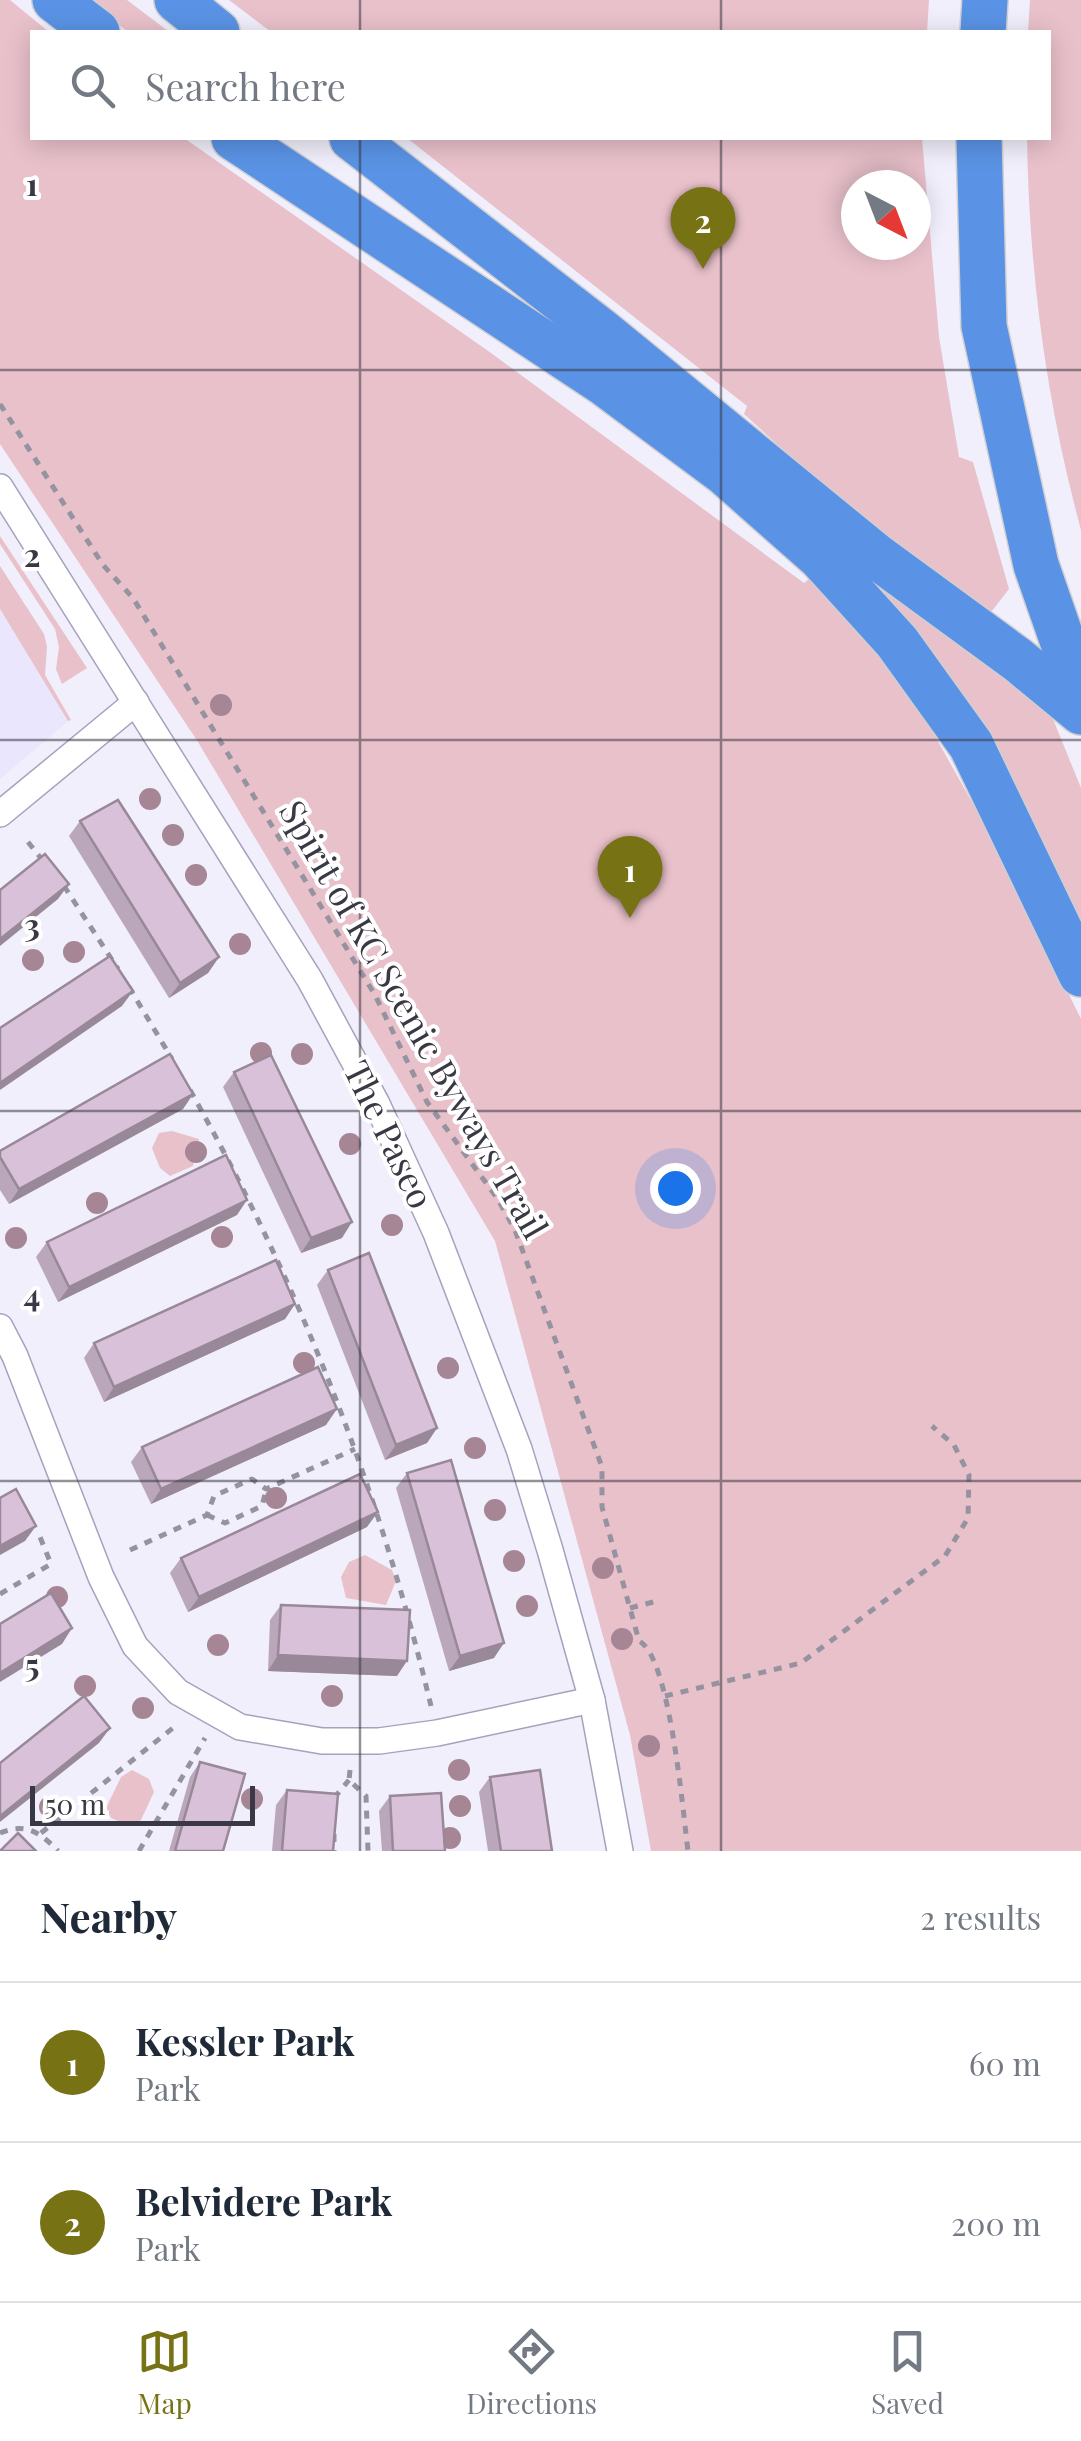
<!DOCTYPE html>
<style>
:root{--surface:#fff;--page:#f6f6f7;--text:#1f2937;--muted:#747a83;--line:#e0e1e3;--accent:#777214}
body{margin:0;font-family:"Playfair Display",serif;background:var(--page);color:var(--text)}
.compass{position:absolute;left:841px;top:170px;width:90px;height:90px;border-radius:50%;background:var(--surface);box-shadow:0 5px 25px #0003;rotate:138deg}
.scale{position:absolute;left:30px;bottom:25px;width:225px;box-sizing:border-box;padding-left:10px;border:5px solid #3a3844;border-top:0;font-size:28px;line-height:35px;white-space:nowrap;color:#3a3844;-webkit-text-stroke:8px #fff;paint-order:stroke}
.you{position:absolute;left:675px;top:1188px;width:35px;height:35px;margin:-25px;border:8px solid #fff;border-radius:50%;background:#1a73e8;box-shadow:0 0 0 15px #1a73e833}
.badge{display:grid;place-items:center;width:65px;height:65px;border-radius:50%;background:var(--accent);color:#fff;font-size:32px;font-weight:700}
.pin{position:absolute;translate:-50% -82px;filter:drop-shadow(0 2px 5px #0008)}
.pin::after{content:'';position:absolute;top:52px;width:35px;height:30px;background:inherit;clip-path:polygon(0 0,100% 0,50% 100%)}
.list{margin:0;padding:0;list-style:none}
h2{display:flex;justify-content:space-between;align-items:center;height:130px;margin:0;padding:0 40px;font-size:42px}
h2 small{font-size:32px;font-weight:400;color:var(--muted)}
.list li{display:grid;grid-template-columns:65px 1fr auto;gap:30px;align-items:center;box-sizing:border-box;height:160px;padding:0 40px;border-top:2px solid var(--line)}
.list b{display:block;font-size:38px;white-space:nowrap}
.list p{margin:0;font-size:32px;white-space:nowrap;color:var(--muted)}
.list em{font-size:32px;font-style:normal;color:var(--muted)}
.icon{flex:none;width:55px;height:55px;fill:none;stroke:currentColor;stroke-width:2;stroke-linecap:round;stroke-linejoin:round}
.map{position:relative;flex:none;width:1081px;height:1851px;overflow:hidden}
.search{position:absolute;background:var(--surface);box-shadow:0 5px 25px #0003;left:30px;right:30px;top:30px;height:110px;display:flex;align-items:center;gap:25px;box-sizing:border-box;padding:0 35px;border-radius:0px;color:var(--muted);font-size:38px}
.sheet{height:450px;background:var(--surface)}
nav{display:flex;justify-content:space-around;align-items:center;box-sizing:border-box;height:140px;border-top:2px solid var(--line);background:var(--surface);font-size:28px;color:var(--muted)}
nav a{display:grid;justify-items:center;gap:5px}
nav .on{color:var(--accent)}
.map>svg:first-child{display:block}
.built{fill:#e9e6fd}
.green{fill:#e9c1cb;fill-rule:evenodd}
.lines{fill:none;stroke-linecap:round;stroke-linejoin:round}
.street-casing{stroke:#a6a1bd;stroke-width:28}
.highway-casing{stroke:#d0cfd2;stroke-width:48}
.path{stroke:#94939f;stroke-width:5;stroke-dasharray:8 8;stroke-linecap:butt}
.street{stroke:#fff;stroke-width:25}
.highway{stroke:#5a93e5;stroke-width:45}
.tree{fill:#a68595}
.wall{fill:#bba7bb}
.shaded-wall{fill:#988898}
.building{fill:#d9c2d9;stroke:#988898;stroke-width:2.5}
.grid{fill:none;stroke:#3a3844;stroke-width:2.5;stroke-opacity:0.55}
.labels{text-anchor:middle;stroke-width:8;stroke-linejoin:round;paint-order:stroke}
.street-label{font-size:35px;fill:#3a3844;stroke:#fff}
.grid-label{font-size:32px;text-anchor:middle;font-weight:bold;fill:#3a3844;stroke:#fff;stroke-width:8;stroke-linejoin:round;paint-order:stroke}
</style>
<div class="map">
<svg width="1081" height="1851" viewBox="0 0 1081 1851">
<rect width="100%" height="100%" fill="#f0effb"/>
<polygon class="built" points="0,609 68,721 0,779"/>
<g class="green">
<polygon points="0,0 10,0 49,32 32,32 32,138 184,138 491,353 804,583 809,579 874,647 915,700 993,840 1081,1019 1081,1851 651,1851 630,1735 495,1241 198,742 0,444"/>
<polygon points="87,0 127,0 168,31 128,32"/>
<polygon points="229,0 929,0 927,32 271,32"/>
<path d="M1030,0H1081V530C1046,401 1029,271 1027,138H1048V32H1028Z"/>
<path d="M407,138H922L939,337L959,457L973,462L1009,589L988,616L827,490L744,414L747,406ZM856,185H916V245H856Z"/>
<polygon points="0,536 87,668 62,684 56,669 59,647 55,629 0,544"/>
<polygon points="857,563 1042,692 1081,788 1081,946"/>
<polygon points="0,566 44,634 47,647 45,675 71,720 68,721 0,609"/>
<polygon points="172,1131 199,1139 193,1166 170,1176 160,1168 152,1148 159,1133"/>
<polygon points="365,1555 392,1570 396,1581 386,1605 346,1598 341,1577 349,1562"/>
<polygon points="132,1770 149,1779 154,1792 139,1824 130,1826 111,1818 106,1808 121,1777"/>
</g>
<g class="lines">
<g class="street-casing">
<g id="street">
<polyline points="0,487 310,980 377,1104 436,1233 519,1449 550,1550 592,1700 620,1851"/>
<polyline points="0,814 136,702"/>
<polyline points="0,1327 15,1356 101,1577 135,1646 178,1692 240,1727 322,1741 379,1741 437,1733 592,1700"/>
</g>
</g>
<g class="highway-casing">
<g id="highway">
<polyline points="55,0 97,32"/>
<polyline points="177,0 217,32"/>
<polyline points="983,32 985,0"/>
<polyline points="234,138 604,383 725,473 820,557 897,642 971,745 1081,974"/>
<polyline points="352,138 601,331 876,556 1018,660 1081,712"/>
<polyline points="979,138 984,326 1036,565 1081,694"/>
</g>
</g>
<g class="path">
<path d="M0,404L103,565L133,598L375,995L427,1102L497,1198L515,1230L602,1467V1507L639,1641C670,1656 683,1813 688,1851"/>
<polyline points="28,842 44,862"/>
<polyline points="64,886 118,969"/>
<polyline points="129,987 172,1059"/>
<path d="M190,1090C299,1283 380,1491 431,1706"/>
<polyline points="207,1515 225,1523 262,1506 266,1490"/>
<polyline points="130,1550 207,1515 214,1496 252,1479 266,1489 355,1449"/>
<polyline points="0,1594 51,1564 40,1537"/>
<polyline points="630,1608 657,1601"/>
<polyline points="665,1696 801,1663 945,1556 968,1518 969,1475 954,1445 932,1426"/>
<polyline points="350,1770 349,1780 366,1796 368,1851"/>
<polyline points="334,1798 349,1780"/>
<path d="M0,1833C26,1822 41,1833 58,1851"/>
<polyline points="41,1833 178,1724"/>
<polyline points="334,1834 334,1851"/>
<polyline points="139,1851 205,1738"/>
</g>
<use href="#street" class="street"/>
<use href="#highway" class="highway"/>
</g>
<g class="tree">
<circle cx="221" cy="705" r="11"/>
<circle cx="150" cy="799" r="11"/>
<circle cx="173" cy="835" r="11"/>
<circle cx="196" cy="875" r="11"/>
<circle cx="240" cy="944" r="11"/>
<circle cx="74" cy="952" r="11"/>
<circle cx="33" cy="960" r="11"/>
<circle cx="261" cy="1053" r="11"/>
<circle cx="302" cy="1054" r="11"/>
<circle cx="350" cy="1144" r="11"/>
<circle cx="196" cy="1152" r="11"/>
<circle cx="97" cy="1203" r="11"/>
<circle cx="392" cy="1225" r="11"/>
<circle cx="222" cy="1237" r="11"/>
<circle cx="16" cy="1238" r="11"/>
<circle cx="304" cy="1363" r="11"/>
<circle cx="448" cy="1368" r="11"/>
<circle cx="475" cy="1448" r="11"/>
<circle cx="276" cy="1498" r="11"/>
<circle cx="495" cy="1510" r="11"/>
<circle cx="514" cy="1561" r="11"/>
<circle cx="603" cy="1568" r="11"/>
<circle cx="57" cy="1597" r="11"/>
<circle cx="527" cy="1606" r="11"/>
<circle cx="622" cy="1639" r="11"/>
<circle cx="218" cy="1645" r="11"/>
<circle cx="85" cy="1686" r="11"/>
<circle cx="332" cy="1696" r="11"/>
<circle cx="143" cy="1708" r="11"/>
<circle cx="649" cy="1746" r="11"/>
<circle cx="459" cy="1770" r="11"/>
<circle cx="252" cy="1799" r="11"/>
<circle cx="460" cy="1806" r="11"/>
<circle cx="50" cy="1807" r="11"/>
<circle cx="450" cy="1838" r="11"/>
</g>
<g class="wall">
<polygon points="80,821 219,957 208,973 169,998 69,836"/>
<polygon points="234,1072 342,1238 301,1253 223,1087"/>
<polygon points="193,1094 183,1109 9,1204 0,1190 0,1151"/>
<polygon points="237,1215 58,1302 36,1257 47,1242"/>
<polygon points="328,1270 437,1428 427,1443 385,1460 317,1285"/>
<polygon points="295,1304 285,1319 104,1402 84,1358 94,1343"/>
<polygon points="326,1425 151,1504 131,1462 142,1447"/>
<polygon points="407,1473 494,1658 449,1671 396,1488"/>
<polygon points="367,1527 188,1612 170,1573 181,1558"/>
<polygon points="281,1605 397,1676 268,1671 270,1620"/>
<polygon points="200,1762 223,1851 169,1851 190,1777"/>
<polygon points="490,1777 552,1851 488,1851 479,1792"/>
<polygon points="287,1790 333,1851 272,1851 276,1805"/>
<polygon points="390,1796 445,1851 382,1851 379,1811"/>
</g>
<g class="shaded-wall">
<polygon points="69,884 58,899 0,946 0,939"/>
<polygon points="219,957 208,973 169,998 180,983"/>
<polygon points="133,991 122,1006 0,1090 0,1083"/>
<polygon points="193,1094 183,1109 9,1204 19,1189"/>
<polygon points="247,1200 237,1215 58,1302 69,1287"/>
<polygon points="352,1222 342,1238 301,1253 311,1238"/>
<polygon points="295,1304 285,1319 104,1402 114,1387"/>
<polygon points="337,1409 326,1425 151,1504 161,1489"/>
<polygon points="437,1428 427,1443 385,1460 396,1445"/>
<polygon points="378,1512 367,1527 188,1612 199,1597"/>
<polygon points="36,1526 25,1541 0,1555 0,1546"/>
<polygon points="72,1628 62,1644 0,1682 0,1673"/>
<polygon points="504,1643 494,1658 449,1671 460,1656"/>
<polygon points="278,1655 407,1661 397,1676 268,1671"/>
<polygon points="110,1728 99,1743 0,1822 0,1816"/>
</g>
<g class="building">
<polygon points="118,800 219,957 180,983 80,821"/>
<polygon points="45,854 69,884 0,939 0,890"/>
<polygon points="110,956 133,991 0,1083 0,1028"/>
<polygon points="170,1054 193,1094 19,1189 0,1157 0,1151"/>
<polygon points="271,1055 352,1222 311,1238 234,1072"/>
<polygon points="226,1155 247,1200 69,1287 47,1242"/>
<polygon points="369,1253 437,1428 396,1445 328,1270"/>
<polygon points="276,1260 295,1304 114,1387 94,1343"/>
<polygon points="318,1367 337,1409 161,1489 142,1447"/>
<polygon points="451,1460 504,1643 460,1656 407,1473"/>
<polygon points="360,1474 378,1512 199,1597 181,1558"/>
<polygon points="16,1489 36,1526 0,1546 0,1498"/>
<polygon points="51,1593 72,1628 0,1673 0,1624"/>
<polygon points="281,1605 410,1610 407,1661 278,1655"/>
<polygon points="84,1696 110,1728 0,1816 0,1763"/>
<polygon points="200,1762 245,1774 223,1851 175,1851"/>
<polygon points="540,1770 552,1851 501,1851 490,1777"/>
<polygon points="287,1790 338,1794 333,1851 282,1851"/>
<polygon points="441,1793 445,1851 393,1851 390,1796"/>
<polygon points="18,1833 36,1851 0,1851"/>
</g>
<path class="grid" d="M360,0V32M721,0V32M360,138V1851M721,138V1851M0,370H1081M0,740H1081M0,1111H1081M0,1481H1081"/>
<g class="labels">
<g class="street-label">
<text transform="translate(413 1020) rotate(60)" y="12">Spirit of KC Scenic Byways Trail</text>
<text transform="translate(388 1135) rotate(64)" y="12">The Paseo</text>
</g>
</g>
<g class="grid-label">
<text x="32" y="196">1</text>
<text x="32" y="567">2</text>
<text x="32" y="937">3</text>
<text x="32" y="1307">4</text>
<text x="32" y="1677">5</text>
</g>
</svg>
<svg class="compass" viewBox="-18 -18 36 36"><path d="M0-13l5 13h-10z" fill="#e53935"/><path d="M0 13l5-13h-10z" fill="#747a83"/></svg>
<div class="scale">50 m</div>
<div class="you"></div>
<div class="pin badge" style="left:630px;top:918px">1</div>
<div class="pin badge" style="left:703px;top:269px">2</div>
<div class="search"><svg class="icon" aria-label="search" viewBox="0 0 24 24"><circle cx="10" cy="10" r="6"/><path d="M15 15l6 6"/></svg>Search here</div>
</div>
<section class="sheet">
<h2>Nearby<small>2 results</small></h2>
<ul class="list">
<li><span class="badge">1</span><div><b>Kessler Park</b><p>Park</p></div><em>60 m</em></li>
<li><span class="badge">2</span><div><b>Belvidere Park</b><p>Park</p></div><em>200 m</em></li>
</ul>
</section>
<nav>
<a class="on"><svg class="icon" aria-label="map" viewBox="0 0 24 24"><path d="M3 6l6-2 6 2 6-2v14l-6 2-6-2-6 2zM9 4v14M15 6v14"/></svg>Map</a>
<a><svg class="icon" aria-label="directions" viewBox="0 0 24 24"><path d="M12 3l9 9-9 9-9-9zM9 14v-3h6M13 9l2 2-2 2"/></svg>Directions</a>
<a><svg class="icon" aria-label="saved" viewBox="0 0 24 24"><path d="M7 4h10v16l-5-4-5 4z"/></svg>Saved</a>
</nav>
